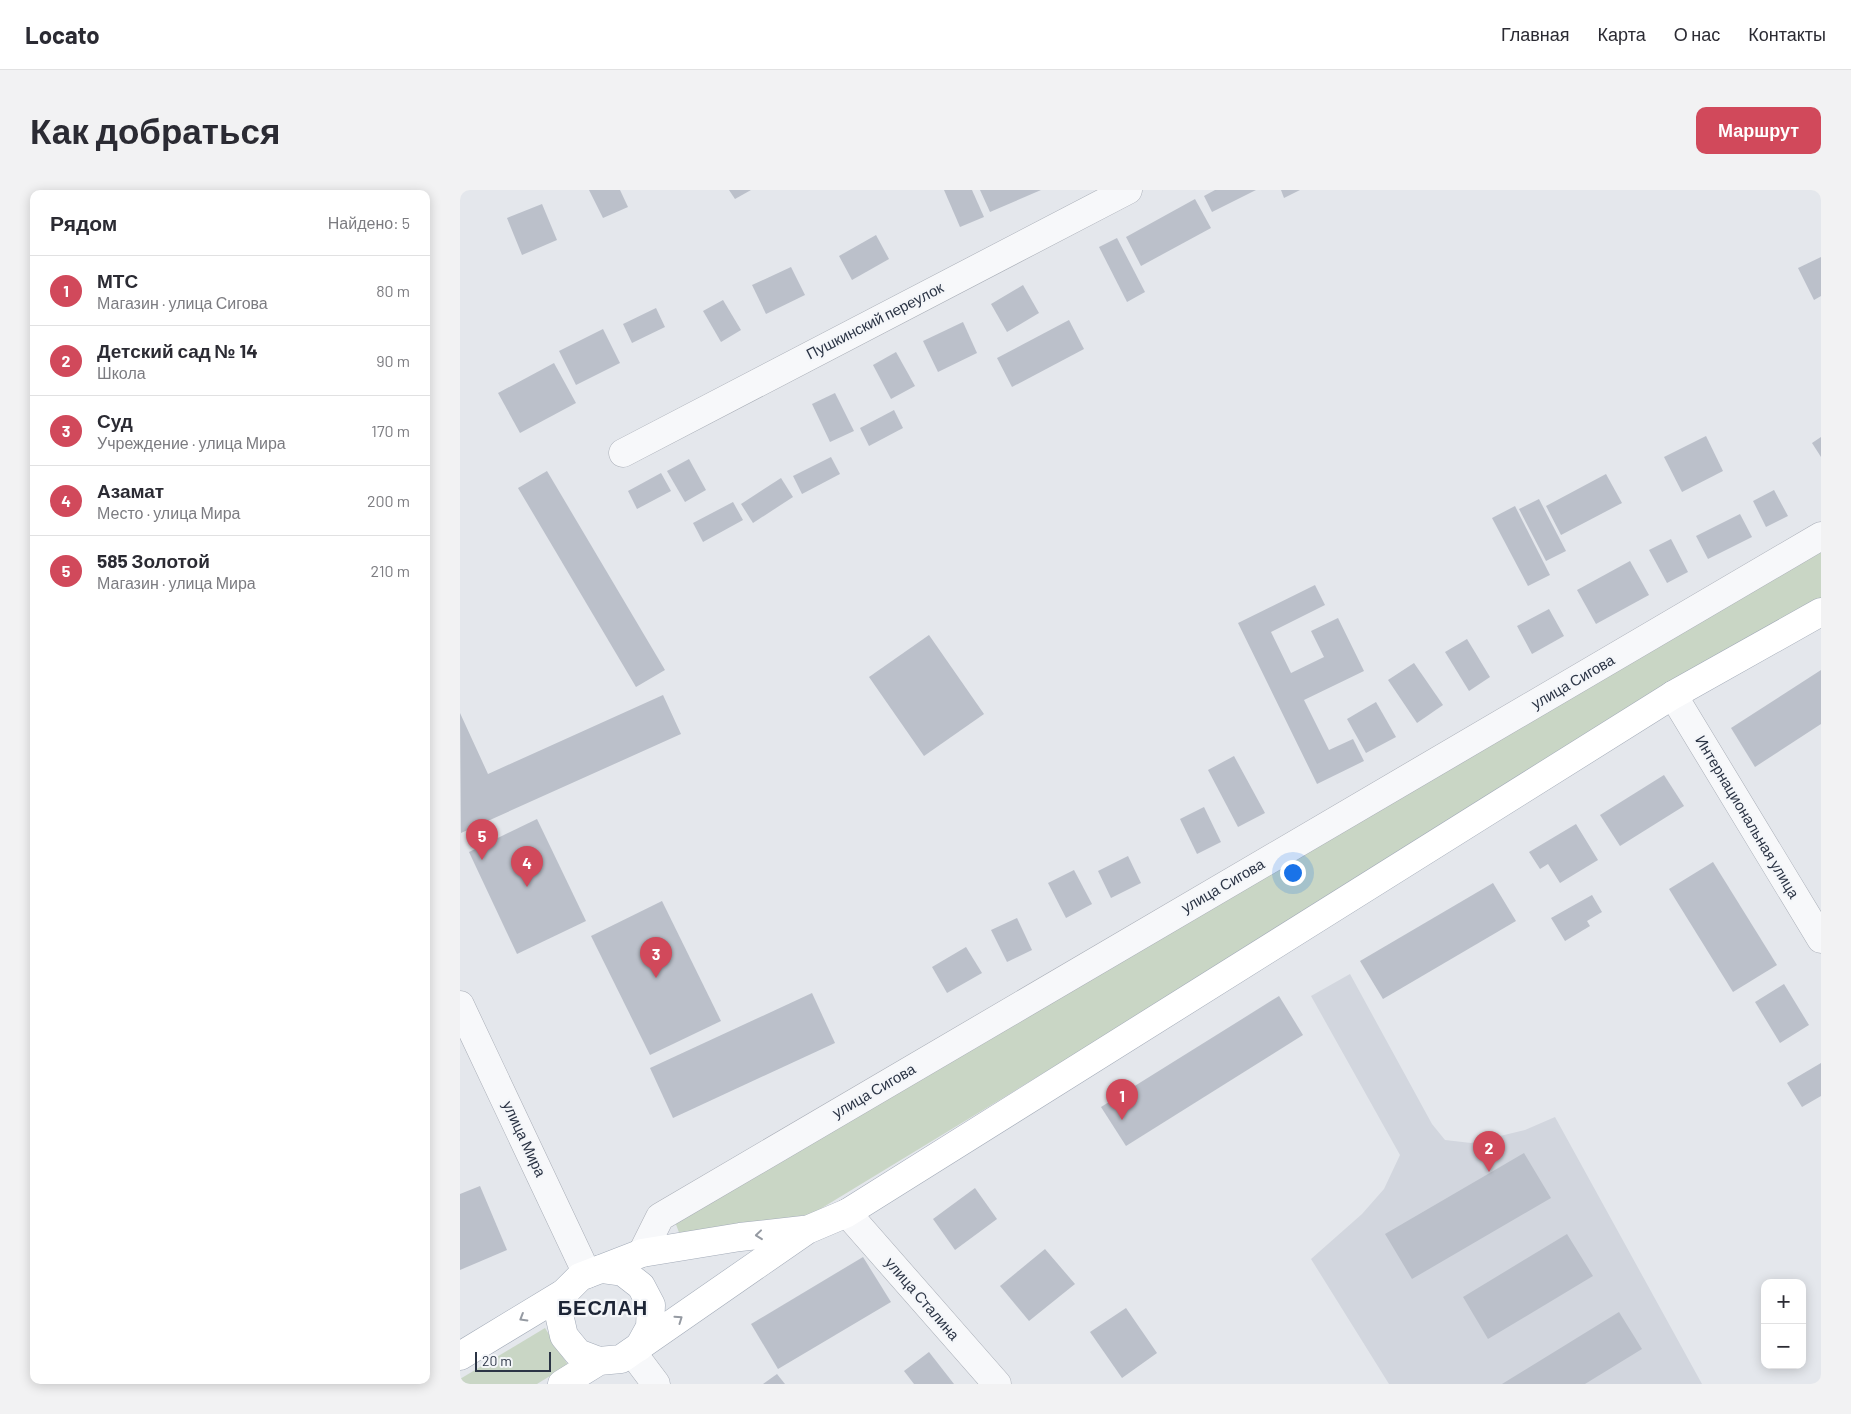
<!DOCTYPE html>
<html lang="ru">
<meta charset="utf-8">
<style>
:root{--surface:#fff;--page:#f2f2f3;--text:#2b2b33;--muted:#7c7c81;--line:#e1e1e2;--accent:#d1495b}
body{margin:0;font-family:Barlow,sans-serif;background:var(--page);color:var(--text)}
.controls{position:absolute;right:15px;bottom:15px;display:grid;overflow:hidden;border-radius:10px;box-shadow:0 2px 12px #0003}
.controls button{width:45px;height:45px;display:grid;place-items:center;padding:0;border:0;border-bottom:1px solid var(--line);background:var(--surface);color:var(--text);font:25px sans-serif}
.scale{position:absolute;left:15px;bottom:12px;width:76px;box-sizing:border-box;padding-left:5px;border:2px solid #2b3445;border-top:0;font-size:14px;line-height:18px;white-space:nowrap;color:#2b3445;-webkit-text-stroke:4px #f4f6f9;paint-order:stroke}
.you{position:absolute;left:832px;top:682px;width:18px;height:18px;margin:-12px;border:4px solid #fff;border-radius:50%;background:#1a73e8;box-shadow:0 0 0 8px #1a73e833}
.badge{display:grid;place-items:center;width:32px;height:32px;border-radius:50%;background:var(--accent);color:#fff;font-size:16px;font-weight:700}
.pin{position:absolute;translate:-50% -41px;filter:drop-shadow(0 1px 2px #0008)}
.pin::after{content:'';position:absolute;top:26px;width:18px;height:15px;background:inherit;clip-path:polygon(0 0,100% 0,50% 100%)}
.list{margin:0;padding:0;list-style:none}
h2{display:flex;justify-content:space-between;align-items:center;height:65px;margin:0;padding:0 20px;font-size:21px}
h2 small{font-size:16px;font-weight:400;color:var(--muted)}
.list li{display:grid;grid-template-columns:32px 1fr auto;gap:15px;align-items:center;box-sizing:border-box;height:70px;padding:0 20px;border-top:1px solid var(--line)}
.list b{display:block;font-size:19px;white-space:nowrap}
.list p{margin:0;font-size:16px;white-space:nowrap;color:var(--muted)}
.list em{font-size:16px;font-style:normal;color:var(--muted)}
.map{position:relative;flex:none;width:1361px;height:1194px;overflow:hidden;border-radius:10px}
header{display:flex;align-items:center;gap:30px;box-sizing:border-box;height:70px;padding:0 25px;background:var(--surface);border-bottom:1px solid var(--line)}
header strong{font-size:24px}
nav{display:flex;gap:28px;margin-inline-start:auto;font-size:18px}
.intro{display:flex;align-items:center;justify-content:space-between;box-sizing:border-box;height:120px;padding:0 30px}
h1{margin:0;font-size:35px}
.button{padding:12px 22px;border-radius:10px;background:var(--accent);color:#fff;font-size:18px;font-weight:700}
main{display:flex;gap:30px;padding:0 30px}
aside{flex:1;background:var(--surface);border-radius:10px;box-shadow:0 2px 12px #0003}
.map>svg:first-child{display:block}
.built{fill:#d2d6de}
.green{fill:#c9d6c5}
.building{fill:#bbc0ca}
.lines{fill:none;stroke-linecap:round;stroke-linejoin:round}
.minor-casing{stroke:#a9aeb7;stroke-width:29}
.major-casing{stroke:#a3abb8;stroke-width:29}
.minor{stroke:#f7f8fa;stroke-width:28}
.major{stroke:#fff;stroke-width:28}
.oneway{stroke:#959aa2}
.labels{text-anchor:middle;stroke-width:4.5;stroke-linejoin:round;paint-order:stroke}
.street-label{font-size:15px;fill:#2b3445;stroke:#f4f6f9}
.district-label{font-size:20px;font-weight:bold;letter-spacing:1px;fill:#1d2536;stroke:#f4f6f9}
</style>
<header>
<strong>Locato</strong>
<nav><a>Главная</a><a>Карта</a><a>О нас</a><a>Контакты</a></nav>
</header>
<div class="intro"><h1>Как добраться</h1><a class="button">Маршрут</a></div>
<main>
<aside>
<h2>Рядом<small>Найдено: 5</small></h2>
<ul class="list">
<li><span class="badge">1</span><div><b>МТС</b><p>Магазин · улица Сигова</p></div><em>80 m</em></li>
<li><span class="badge">2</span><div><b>Детский сад № 14</b><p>Школа</p></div><em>90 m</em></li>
<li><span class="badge">3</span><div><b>Суд</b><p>Учреждение · улица Мира</p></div><em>170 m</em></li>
<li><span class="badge">4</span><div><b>Азамат</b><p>Место · улица Мира</p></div><em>200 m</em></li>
<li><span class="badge">5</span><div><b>585 Золотой</b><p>Магазин · улица Мира</p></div><em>210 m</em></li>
</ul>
</aside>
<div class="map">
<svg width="1361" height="1194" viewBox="0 0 1361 1194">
<rect width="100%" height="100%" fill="#e4e7ec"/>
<polygon class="built" points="890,784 972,934 985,950 1011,953 1065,940 1095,927 1242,1194 929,1194 851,1069 902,1024 924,999 940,965 851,806"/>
<g class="green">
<polygon points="1361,355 1361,410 352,1024 220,1045 215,1032"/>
<polygon points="85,1138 108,1175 77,1194 0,1194 0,1189"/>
</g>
<g class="building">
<polygon points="129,0 160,0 168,17 143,28"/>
<polygon points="269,0 291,0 275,9"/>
<polygon points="484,0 512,0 524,27 500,37"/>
<polygon points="520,0 581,0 530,22"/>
<polygon points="755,0 796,0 752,22 744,6"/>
<polygon points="821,0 840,0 824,8"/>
<polygon points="735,9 751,38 681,76 666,47"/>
<polygon points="82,14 97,50 62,65 47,28"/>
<polygon points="416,45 429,69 392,90 379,66"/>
<polygon points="657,48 685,102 667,112 639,57"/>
<polygon points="1361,67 1361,106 1354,110 1338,78"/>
<polygon points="331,77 345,105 306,124 292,95"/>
<polygon points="563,95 579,123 547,142 531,114"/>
<polygon points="263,110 281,140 261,152 243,121"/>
<polygon points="196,118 205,137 172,153 163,134"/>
<polygon points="609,130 624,159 552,197 537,168"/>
<polygon points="503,132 517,163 478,182 463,151"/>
<polygon points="143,139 160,173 116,195 99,161"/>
<polygon points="436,162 455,196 431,209 413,175"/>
<polygon points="94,173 116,213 60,243 38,203"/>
<polygon points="375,203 394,241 370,252 352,214"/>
<polygon points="434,220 443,238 409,256 400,238"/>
<polygon points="1246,246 1263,281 1222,302 1204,267"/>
<polygon points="1361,247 1361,267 1352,253"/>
<polygon points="371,267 380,284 342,304 333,286"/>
<polygon points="229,269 246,300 225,312 207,281"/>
<polygon points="87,281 205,480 176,497 58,298"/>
<polygon points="201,283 211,301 177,319 168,301"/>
<polygon points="1146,284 1162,313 1101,345 1086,316"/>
<polygon points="321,288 333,307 293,333 281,314"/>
<polygon points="1314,300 1328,326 1306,337 1293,311"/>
<polygon points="1079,309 1106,361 1086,371 1059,319"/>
<polygon points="273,312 283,330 243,352 233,333"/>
<polygon points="1055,316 1090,385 1068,396 1032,328"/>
<polygon points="1280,324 1292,347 1248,369 1236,346"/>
<polygon points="1211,349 1228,382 1207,393 1189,360"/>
<polygon points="1170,371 1189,405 1136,434 1117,400"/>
<polygon points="855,395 865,415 811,442 831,483 864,467 851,441 878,428 904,481 844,510 869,560 893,549 904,571 857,594 778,433"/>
<polygon points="1089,419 1104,446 1072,464 1057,436"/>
<polygon points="469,445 524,524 464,566 409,487"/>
<polygon points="1007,449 1030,487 1009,501 985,462"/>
<polygon points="954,473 983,515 957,533 928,490"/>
<polygon points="1361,480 1361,534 1295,577 1271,538"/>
<polygon points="203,505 221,544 1,643 0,523 28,584"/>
<polygon points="916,512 936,547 906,563 887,529"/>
<polygon points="774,566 805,623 778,637 748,580"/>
<polygon points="1204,585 1224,616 1160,656 1140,625"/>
<polygon points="744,617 761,652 737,664 720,629"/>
<polygon points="77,629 126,731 57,764 9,662"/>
<polygon points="1116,634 1138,670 1100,693 1088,674 1080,679 1069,662"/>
<polygon points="668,666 681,693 651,708 638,681"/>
<polygon points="1253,672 1317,775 1273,802 1209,699"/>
<polygon points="614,680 632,714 606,728 588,693"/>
<polygon points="1033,693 1056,731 923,809 900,771"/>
<polygon points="1132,705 1142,722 1127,731 1130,736 1105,751 1091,728"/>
<polygon points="202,711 261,831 190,865 131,746"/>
<polygon points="557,728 572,760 547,772 531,740"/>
<polygon points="506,757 522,783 487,803 472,777"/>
<polygon points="1324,794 1349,835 1320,853 1295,812"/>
<polygon points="352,803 375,853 213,928 190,878"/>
<polygon points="819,806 843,845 666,956 641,917"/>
<polygon points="1361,873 1361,906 1342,917 1327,893"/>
<polygon points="1064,963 1091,1008 952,1089 925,1044"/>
<polygon points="20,996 47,1060 0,1080 0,1004"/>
<polygon points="515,998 537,1029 495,1060 473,1029"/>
<polygon points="1107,1044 1133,1086 1028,1149 1003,1107"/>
<polygon points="585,1059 615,1094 569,1131 540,1096"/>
<polygon points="403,1067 431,1112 318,1179 291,1134"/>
<polygon points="666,1118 697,1163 662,1188 630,1142"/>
<polygon points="1159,1122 1182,1159 1125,1194 1042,1194"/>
<polygon points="469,1162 494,1194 454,1194 444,1181"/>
<polygon points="317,1184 325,1194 303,1194"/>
</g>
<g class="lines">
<g class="minor-casing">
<g id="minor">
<polyline points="163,263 668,0"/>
<polyline points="1213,505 1361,749"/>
<polyline points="0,815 127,1084"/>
<polyline points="387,1023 537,1194"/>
<polyline points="182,1063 200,1027 1361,346"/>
<polyline points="172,1162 196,1194"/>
</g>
</g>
<g class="major-casing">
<g id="major">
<polyline points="141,1079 163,1082 181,1096 191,1115 190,1137 179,1157"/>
<polyline points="104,1103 99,1124 104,1146 118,1163 139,1171"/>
<polyline points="0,1166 104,1103 120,1087 182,1063 280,1047 343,1040"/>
<polyline points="102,1194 139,1171 161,1169 347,1040 387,1023 1213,505 1361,422"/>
</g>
</g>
<use href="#minor" class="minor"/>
<use href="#major" class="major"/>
</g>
<defs><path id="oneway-chevron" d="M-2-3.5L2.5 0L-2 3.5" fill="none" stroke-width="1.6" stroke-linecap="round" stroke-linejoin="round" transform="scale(1.25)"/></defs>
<g class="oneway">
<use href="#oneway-chevron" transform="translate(299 1045) rotate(174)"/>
<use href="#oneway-chevron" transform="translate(63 1128) rotate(149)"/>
<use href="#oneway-chevron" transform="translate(219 1129) rotate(-35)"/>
</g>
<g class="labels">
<g class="street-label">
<text transform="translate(415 131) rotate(-27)" y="5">Пушкинский переулок</text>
<text transform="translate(1113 492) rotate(-30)" y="5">улица Сигова</text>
<text transform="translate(1287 627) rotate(59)" y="5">Интернациональная улица</text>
<text transform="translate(763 696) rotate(-30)" y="5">улица Сигова</text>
<text transform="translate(414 901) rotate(-30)" y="5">улица Сигова</text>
<text transform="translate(64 949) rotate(65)" y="5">улица Мира</text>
<text transform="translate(462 1109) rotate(49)" y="5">улица Сталина</text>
</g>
<g class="district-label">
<text x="143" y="1125">БЕСЛАН</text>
</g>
</g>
</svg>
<div class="controls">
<button>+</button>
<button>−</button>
</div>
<div class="scale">20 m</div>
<div class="you"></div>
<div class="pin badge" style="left:662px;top:930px">1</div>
<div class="pin badge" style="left:1029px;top:982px">2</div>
<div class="pin badge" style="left:196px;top:788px">3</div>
<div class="pin badge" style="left:67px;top:697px">4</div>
<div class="pin badge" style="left:22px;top:670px">5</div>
</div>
</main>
